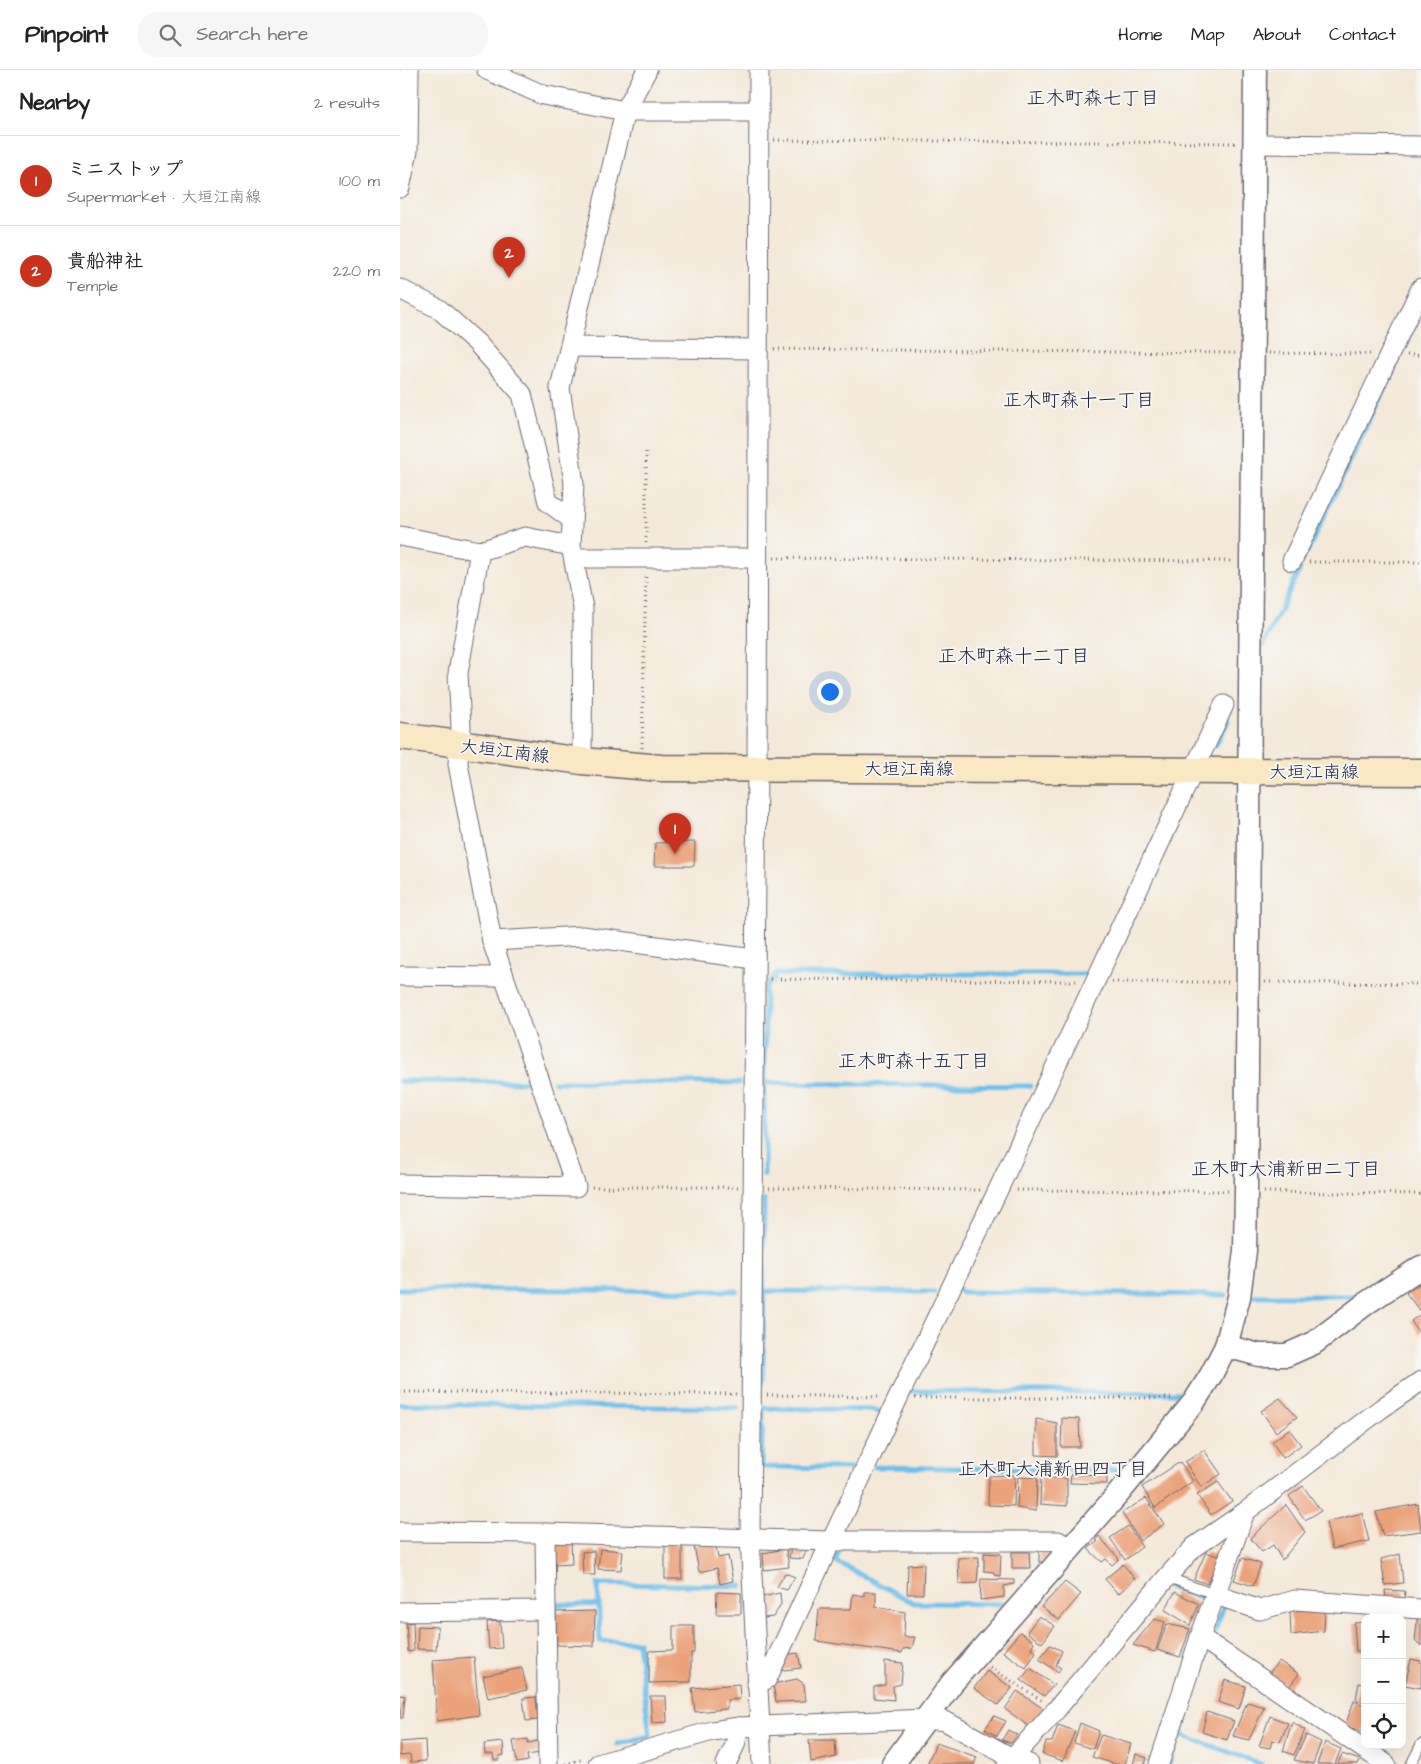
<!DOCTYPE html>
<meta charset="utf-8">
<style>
:root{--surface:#fff;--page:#f6f6f6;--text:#222;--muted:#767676;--line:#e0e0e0;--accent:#c8321e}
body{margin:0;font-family:"Architects Daughter","Klee One",sans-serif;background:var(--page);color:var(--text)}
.controls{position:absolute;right:15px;bottom:15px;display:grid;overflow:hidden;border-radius:10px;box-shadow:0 5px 20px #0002}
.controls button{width:45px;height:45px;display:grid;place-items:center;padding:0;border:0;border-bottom:1px solid var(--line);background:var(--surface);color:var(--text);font:25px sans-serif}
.you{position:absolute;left:429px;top:621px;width:18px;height:18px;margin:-12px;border:4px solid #fff;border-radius:50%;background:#1a73e8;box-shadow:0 0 0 8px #1a73e833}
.badge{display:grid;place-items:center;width:32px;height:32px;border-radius:50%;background:var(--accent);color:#fff;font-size:16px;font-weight:700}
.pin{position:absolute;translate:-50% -41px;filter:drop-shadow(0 1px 2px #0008)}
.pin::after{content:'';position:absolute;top:26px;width:18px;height:15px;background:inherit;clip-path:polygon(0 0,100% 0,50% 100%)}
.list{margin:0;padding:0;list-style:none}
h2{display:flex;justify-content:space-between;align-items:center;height:65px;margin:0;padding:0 20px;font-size:21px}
h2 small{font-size:16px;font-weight:400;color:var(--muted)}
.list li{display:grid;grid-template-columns:32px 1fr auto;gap:15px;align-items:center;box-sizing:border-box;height:90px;padding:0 20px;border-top:1px solid var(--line)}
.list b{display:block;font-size:19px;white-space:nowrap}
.list p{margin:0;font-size:16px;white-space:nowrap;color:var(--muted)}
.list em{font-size:16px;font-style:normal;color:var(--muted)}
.icon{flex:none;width:28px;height:28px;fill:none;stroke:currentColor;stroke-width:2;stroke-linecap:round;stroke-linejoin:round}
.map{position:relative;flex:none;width:1021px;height:1694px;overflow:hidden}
header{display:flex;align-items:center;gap:30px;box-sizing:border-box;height:70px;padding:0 25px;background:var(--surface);border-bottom:1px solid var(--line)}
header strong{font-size:24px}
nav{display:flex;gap:28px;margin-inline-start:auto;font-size:18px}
.search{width:350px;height:45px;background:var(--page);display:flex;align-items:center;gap:12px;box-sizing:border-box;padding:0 18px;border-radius:20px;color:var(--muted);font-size:19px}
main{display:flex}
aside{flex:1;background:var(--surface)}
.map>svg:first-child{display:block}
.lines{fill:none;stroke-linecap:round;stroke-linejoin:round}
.stream{stroke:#6fbfea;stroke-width:5}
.building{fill:#eba27a}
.service-casing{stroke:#6c6872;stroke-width:11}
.minor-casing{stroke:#6c6872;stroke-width:21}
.tertiary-casing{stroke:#6c6872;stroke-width:25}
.secondary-casing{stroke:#6c6872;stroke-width:29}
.path{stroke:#6c6872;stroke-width:3;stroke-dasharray:1 4;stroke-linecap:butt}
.service{stroke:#fff;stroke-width:9}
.minor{stroke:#fff;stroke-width:19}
.tertiary{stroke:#fff;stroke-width:22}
.secondary{stroke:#fae7c3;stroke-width:26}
.labels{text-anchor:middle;stroke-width:4;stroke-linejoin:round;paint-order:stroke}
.street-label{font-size:18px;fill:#22223b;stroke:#f6f6f2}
.neighbourhood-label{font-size:19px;fill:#22223b;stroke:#f6f6f2}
</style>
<header>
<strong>Pinpoint</strong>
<div class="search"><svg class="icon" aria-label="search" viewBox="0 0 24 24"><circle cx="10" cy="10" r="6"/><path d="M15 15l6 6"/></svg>Search here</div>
<nav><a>Home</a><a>Map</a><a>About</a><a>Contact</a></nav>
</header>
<main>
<aside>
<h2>Nearby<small>2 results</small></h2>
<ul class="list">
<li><span class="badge">1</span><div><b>ミニストップ</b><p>Supermarket · 大垣江南線</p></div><em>100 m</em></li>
<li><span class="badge">2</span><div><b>貴船神社</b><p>Temple</p></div><em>220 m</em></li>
</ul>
</aside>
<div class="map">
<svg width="1021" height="1694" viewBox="0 0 1021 1694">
<rect width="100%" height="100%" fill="#f6f6f2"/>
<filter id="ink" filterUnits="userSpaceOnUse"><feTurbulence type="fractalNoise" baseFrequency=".02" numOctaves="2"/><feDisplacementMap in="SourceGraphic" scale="10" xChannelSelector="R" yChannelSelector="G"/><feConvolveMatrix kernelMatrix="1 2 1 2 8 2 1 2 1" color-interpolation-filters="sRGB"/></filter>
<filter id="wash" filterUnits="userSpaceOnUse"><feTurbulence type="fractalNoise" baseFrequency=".0096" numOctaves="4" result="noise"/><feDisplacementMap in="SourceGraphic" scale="20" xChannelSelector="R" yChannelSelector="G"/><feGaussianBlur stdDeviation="1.12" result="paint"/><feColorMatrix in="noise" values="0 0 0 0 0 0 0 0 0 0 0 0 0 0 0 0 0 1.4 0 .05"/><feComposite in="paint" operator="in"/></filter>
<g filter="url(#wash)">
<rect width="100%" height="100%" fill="#f4e9d9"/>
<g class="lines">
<g class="stream">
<polyline points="1006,272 1021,241"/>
<polyline points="907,482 996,294"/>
<polyline points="863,576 900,499"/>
<polyline points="816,675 828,651"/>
<polyline points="0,1011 127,1012"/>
<polyline points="154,1012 339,1013"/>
<polyline points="365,1013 630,1016"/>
<polyline points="364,1105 365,919 376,904 683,904"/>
<polyline points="0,1219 337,1221"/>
<polyline points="558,1219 561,1222 826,1225"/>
<polyline points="362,1221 534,1222"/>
<polyline points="854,1226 956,1226"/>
<polyline points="363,1312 364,1130"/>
<polyline points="511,1318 510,1321 778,1323"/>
<polyline points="0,1334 338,1338"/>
<polyline points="363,1337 361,1397 451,1398"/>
<polyline points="360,1338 471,1340 484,1343"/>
<polyline points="475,1397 717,1400"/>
<polyline points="440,1479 435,1491 514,1533 607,1534"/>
<polyline points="770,1517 800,1527"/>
<polyline points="155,1534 199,1535"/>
<polyline points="815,1561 823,1538"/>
<polyline points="779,1664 806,1586"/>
<polyline points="217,1674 250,1666 238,1572 200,1571 198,1514 342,1516"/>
<polyline points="769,1694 779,1664 861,1694"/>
</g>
</g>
<g id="blocks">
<g class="building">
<polygon points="295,772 294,796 254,796 255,773"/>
<polygon points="1021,1213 1021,1239 1019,1240 1006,1223"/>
<polygon points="1021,1244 1021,1266 1011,1251"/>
<polygon points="880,1328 897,1347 876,1362 861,1341"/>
<polygon points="662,1348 679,1349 680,1377 661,1377"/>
<polygon points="636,1349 657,1353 657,1386 636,1385"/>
<polygon points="889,1359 901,1375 883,1388 872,1372"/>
<polygon points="804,1380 821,1404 801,1417 785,1392"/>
<polygon points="780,1392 793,1411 755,1438 742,1417"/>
<polygon points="671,1404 707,1405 707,1414 670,1413"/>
<polygon points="615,1405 614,1436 588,1435 589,1406"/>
<polygon points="618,1407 637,1408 636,1441 617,1438"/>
<polygon points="641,1408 667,1408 667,1436 640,1434"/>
<polygon points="818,1412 832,1431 811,1445 797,1425"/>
<polygon points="903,1416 921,1441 905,1450 889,1426"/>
<polygon points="746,1428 764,1454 740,1471 722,1443"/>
<polygon points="1018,1434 1021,1461 983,1466 976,1442"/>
<polygon points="886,1435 905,1462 882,1490 873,1475 862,1482 850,1468"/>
<polygon points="962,1443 969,1471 932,1479 926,1452"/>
<polygon points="728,1456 742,1477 725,1490 710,1468"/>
<polygon points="699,1466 719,1489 712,1495 706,1489 702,1492 688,1479 698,1471 696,1470"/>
<polygon points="171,1471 172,1494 155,1495 153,1472"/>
<polygon points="315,1472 318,1488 328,1486 333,1511 320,1514 317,1498 299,1502 294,1476"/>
<rect x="265" y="1474" width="17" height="35"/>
<polygon points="391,1477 407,1478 403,1489 389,1488"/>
<polygon points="200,1479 223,1481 221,1500 198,1499"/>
<polygon points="386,1479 389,1497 364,1500 363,1483"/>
<polygon points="194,1481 195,1505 183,1505 182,1482"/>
<polygon points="639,1481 652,1481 652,1483 643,1492 639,1492"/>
<polygon points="612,1482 629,1482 630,1498 612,1498"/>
<polygon points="806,1482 820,1487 807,1514 794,1509"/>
<polygon points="584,1483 601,1484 600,1506 594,1505 594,1502 584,1501"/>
<polygon points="1000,1484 1003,1513 985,1515 981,1489"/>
<polygon points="579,1487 577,1513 559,1514 558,1488"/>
<polygon points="842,1488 861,1494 853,1516 834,1510"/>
<polygon points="524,1494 523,1524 507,1524 508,1495"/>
<polygon points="723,1494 735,1509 718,1524 705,1509"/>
<polygon points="385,1503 395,1507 387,1520 377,1517"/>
<polygon points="581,1509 614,1510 614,1514 604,1516 604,1527 580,1530"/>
<polygon points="665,1512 681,1524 659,1550 641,1537"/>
<polygon points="985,1520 1005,1521 1004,1531 986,1530"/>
<polygon points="317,1522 341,1523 341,1544 316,1544"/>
<polygon points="464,1522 476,1522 476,1537 505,1542 504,1567 515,1567 512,1578 503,1579 502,1583 416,1571 419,1539 451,1539 453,1524 464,1526"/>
<polygon points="775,1522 799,1534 790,1555 765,1540"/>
<polygon points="380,1523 381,1534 377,1541 373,1547 364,1548 362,1527"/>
<polygon points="925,1539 924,1561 891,1565 890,1541"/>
<polygon points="195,1541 194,1576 157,1575 156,1542"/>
<polygon points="1018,1544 1021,1544 1021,1576 1015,1570"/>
<polygon points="639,1546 655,1556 642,1573 627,1562"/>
<polygon points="754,1549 765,1552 755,1582 733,1575"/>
<polygon points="100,1551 102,1578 89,1579 87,1552"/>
<polygon points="13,1552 14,1581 8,1582 6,1553"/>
<polygon points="965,1552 965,1581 956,1581 954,1553"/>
<polygon points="767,1554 790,1559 780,1587 757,1580"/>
<polygon points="18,1556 38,1557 36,1580 17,1579"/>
<polygon points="273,1556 294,1556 294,1583 291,1583 291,1612 249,1613 249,1581 273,1580"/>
<polygon points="620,1562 634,1572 631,1578 636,1582 626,1598 603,1582"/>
<polygon points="650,1575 662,1581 656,1595 661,1598 658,1602 639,1589"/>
<polygon points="398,1583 401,1598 376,1601 384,1585"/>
<polygon points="74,1587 79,1645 37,1651 33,1590"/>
<polygon points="1011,1589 1021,1591 1021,1618 1005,1615"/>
<polygon points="485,1591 503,1593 501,1614 493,1616 494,1630 474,1628 474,1617 485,1615"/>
<polygon points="879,1591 899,1604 889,1617 869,1603"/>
<polygon points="122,1598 127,1620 88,1628 83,1606"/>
<polygon points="630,1598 654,1615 644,1626 621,1610"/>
<polygon points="587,1601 612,1618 598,1635 574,1618"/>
<polygon points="397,1609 404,1614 406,1631 376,1632 373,1614"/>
<polygon points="825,1610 846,1616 839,1639 818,1632"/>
<polygon points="959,1613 965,1615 965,1632 956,1629"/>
<polygon points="339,1614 340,1629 327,1630 327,1639 295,1642 292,1618"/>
<polygon points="617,1621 644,1639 631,1658 605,1639"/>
<polygon points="0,1625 5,1626 3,1648 0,1648"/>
<polygon points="250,1626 266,1626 267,1652 252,1653"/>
<polygon points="136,1627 138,1650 126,1651 123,1628"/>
<polygon points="954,1631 965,1635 964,1662 945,1656"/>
<polygon points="847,1632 864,1637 849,1670 833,1666"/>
<polygon points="807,1642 834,1651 827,1670 802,1662"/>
<polygon points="594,1646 606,1651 597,1666 585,1659"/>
<polygon points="870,1646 888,1653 880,1672 872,1670 870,1678 859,1676"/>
<polygon points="892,1652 905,1660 894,1685 883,1681"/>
<polygon points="680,1653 699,1661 693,1679 674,1673"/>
<polygon points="658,1655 675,1661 663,1691 642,1684 646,1672 652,1672"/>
<polygon points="608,1660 617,1665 611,1673 602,1670"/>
<polygon points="701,1665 731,1674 725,1694 715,1694 692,1687"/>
<polygon points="906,1665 921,1672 913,1694 894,1690"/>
<polygon points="128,1669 128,1673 138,1671 140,1683 127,1685 128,1691 117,1693 113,1671"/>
<polygon points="25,1670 26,1691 11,1692 10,1685 0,1686 0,1672"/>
<polygon points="409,1670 435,1670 436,1687 411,1692"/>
<polygon points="103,1672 104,1685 99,1686 99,1690 94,1690 93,1684 85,1684 84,1674"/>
<polygon points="925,1672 941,1679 935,1694 917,1694"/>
<polygon points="536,1673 577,1687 574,1694 527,1694"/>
<polygon points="736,1684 747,1688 745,1694 733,1694"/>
<polygon points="942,1684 960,1690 958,1694 938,1694"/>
</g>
</g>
</g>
<g filter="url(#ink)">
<use href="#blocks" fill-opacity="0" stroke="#6c6872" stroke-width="1"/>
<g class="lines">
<g class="service-casing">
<g id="service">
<polyline points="767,1507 816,1525"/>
<polyline points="1011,1694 1021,1674"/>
</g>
</g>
<g class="minor-casing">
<g id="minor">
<polyline points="87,0 143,25 225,41 359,41"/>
<polyline points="359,0 357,698 350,1468 362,1694"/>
<polyline points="855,74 1021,76"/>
<polyline points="0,118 8,81 9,0"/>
<polyline points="0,219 39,239 77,273 122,324 148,432 171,449"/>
<polyline points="170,277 357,279"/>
<polyline points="0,466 80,481 125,467 171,476"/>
<polyline points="175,488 356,488"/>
<polyline points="892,491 1021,218"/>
<polyline points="182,691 183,538 171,476 174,414 160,318 225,41 247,0"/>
<polyline points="92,871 182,866 354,889"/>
<polyline points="0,906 91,907 103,904"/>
<polyline points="0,1114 176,1117 92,871 58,694 61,657 58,603 80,481"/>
<polyline points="0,1462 145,1463 432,1471 658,1471 671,1478"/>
<polyline points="145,1463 148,1694"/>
<polyline points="816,1525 860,1540 895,1530 1021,1539"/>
<polyline points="0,1542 145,1540"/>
<polyline points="800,1567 986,1694"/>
<polyline points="357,1614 367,1609 498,1328 598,1120 824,635"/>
<polyline points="198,1694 312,1661 339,1657 526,1649 545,1651 612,1688 629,1694"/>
<polyline points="326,1694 335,1675 339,1657"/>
<polyline points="607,1694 656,1640 767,1507 794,1477 845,1442 982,1338 1021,1311"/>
<polyline points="759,1694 800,1567 845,1442"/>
</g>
</g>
<g class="tertiary-casing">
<g id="tertiary">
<polyline points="826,1276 859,1285 887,1285 914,1273 968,1232 1021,1197"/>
<polyline points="493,1694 552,1613 719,1423 794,1332 811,1305 826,1276 839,1227 845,1181 846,1122 855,0"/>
</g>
</g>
<g class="secondary-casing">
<polyline id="secondary" points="0,666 182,691 261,698 1021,702"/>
</g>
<g class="path">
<polyline points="374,70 838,73"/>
<polyline points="374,279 835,283"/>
<polyline points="869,283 973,284"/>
<polyline points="1007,285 1021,285"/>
<polyline points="246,473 246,382"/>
<polyline points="374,488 833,491"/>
<polyline points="909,492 1021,492"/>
<polyline points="242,678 246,504"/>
<polyline points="370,909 679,911"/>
<polyline points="712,912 831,912"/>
<polyline points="865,912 1021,914"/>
<polyline points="192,1117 338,1117"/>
<polyline points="369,1118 580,1120"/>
<polyline points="617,1120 828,1121"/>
<polyline points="864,1122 1021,1124"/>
<polyline points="0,1322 336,1324"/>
<polyline points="367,1325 481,1327"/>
<polyline points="515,1328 774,1328"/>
<polyline points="590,1597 644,1632"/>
<polyline points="165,1694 184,1689"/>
</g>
<use href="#service" class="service"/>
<use href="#minor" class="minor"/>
<use href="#tertiary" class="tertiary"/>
<use href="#secondary" class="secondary"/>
</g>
</g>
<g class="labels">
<g class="street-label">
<text transform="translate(105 681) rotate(7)" y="6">大垣江南線</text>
<text x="509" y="705">大垣江南線</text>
<text x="914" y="708">大垣江南線</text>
</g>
<g class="neighbourhood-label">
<text x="693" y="34">正木町森七丁目</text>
<text x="679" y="336">正木町森十一丁目</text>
<text x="614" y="592">正木町森十二丁目</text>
<text x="514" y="997">正木町森十五丁目</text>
<text x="886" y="1105">正木町大浦新田二丁目</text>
<text x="653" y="1405">正木町大浦新田四丁目</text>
</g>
</g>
</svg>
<div class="controls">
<button>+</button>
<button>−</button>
<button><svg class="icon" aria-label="locate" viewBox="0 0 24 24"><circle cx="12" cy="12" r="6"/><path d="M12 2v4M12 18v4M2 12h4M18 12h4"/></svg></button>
</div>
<div class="you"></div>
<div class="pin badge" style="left:275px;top:784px">1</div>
<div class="pin badge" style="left:109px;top:208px">2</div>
</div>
</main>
